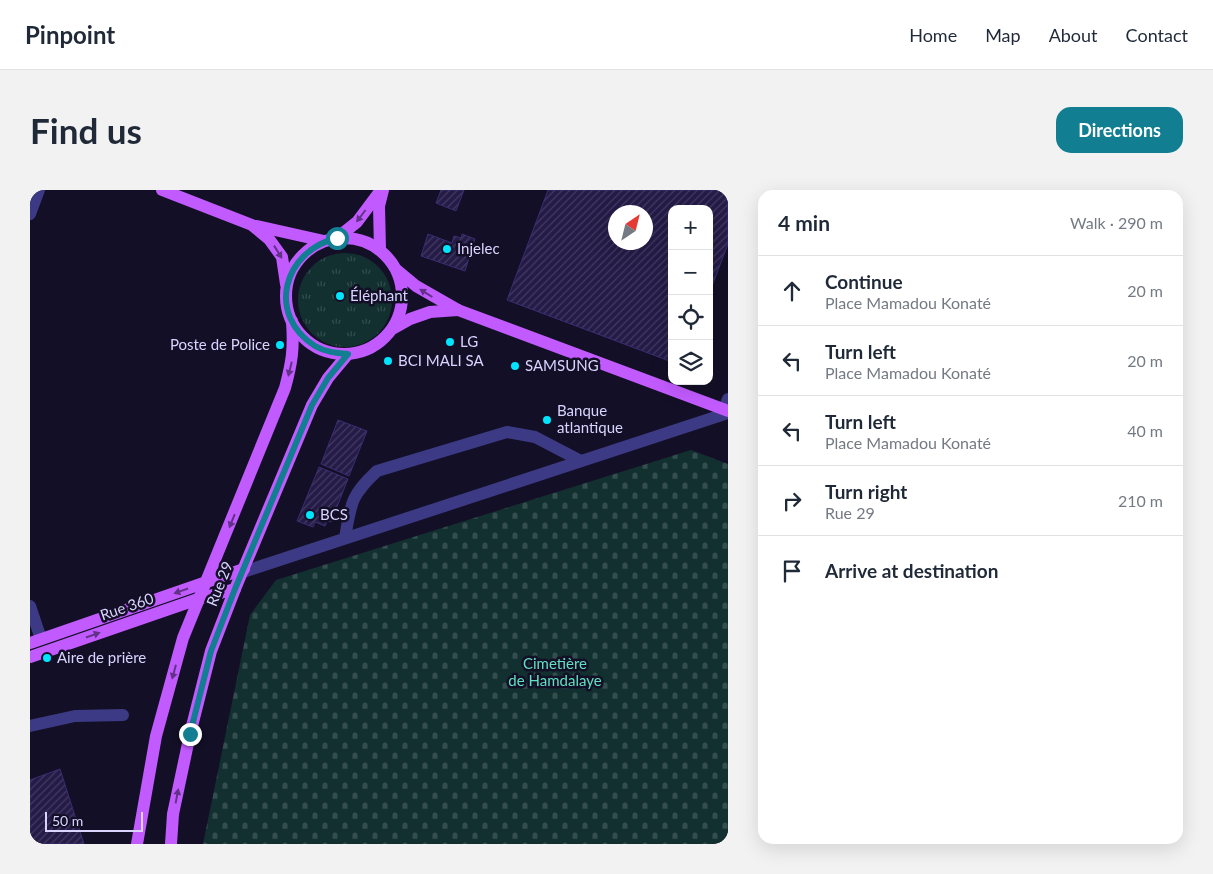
<!DOCTYPE html>
<meta charset="utf-8">
<style>
:root{--surface:#fff;--page:#f2f2f3;--text:#1f2937;--muted:#747a83;--line:#e0e1e3;--accent:#117e91}
body{margin:0;font-family:Lato,sans-serif;background:var(--page);color:var(--text)}
.controls{position:absolute;right:15px;top:15px;display:grid;overflow:hidden;border-radius:10px;box-shadow:0 5px 20px #0002}
.controls button{width:45px;height:45px;display:grid;place-items:center;padding:0;border:0;border-bottom:1px solid var(--line);background:var(--surface);color:var(--text);font:25px sans-serif}
.compass{position:absolute;left:578px;top:15px;width:45px;height:45px;border-radius:50%;background:var(--surface);box-shadow:0 5px 20px #0002;rotate:35deg}
.scale{position:absolute;left:15px;bottom:12px;width:98px;box-sizing:border-box;padding-left:5px;border:2px solid #d9d4ff;border-top:0;font-size:14px;line-height:18px;white-space:nowrap;color:#d9d4ff;-webkit-text-stroke:4px #130f26;paint-order:stroke}
.stop{position:absolute;width:15px;height:15px;margin:-11px;border:4px solid #117e91;border-radius:50%;background:#fff}
.stop.end{background:#117e91;border-color:#fff;box-shadow:0 1px 5px #0008}
.list{margin:0;padding:0;list-style:none}
h2{display:flex;justify-content:space-between;align-items:center;height:65px;margin:0;padding:0 20px;font-size:21px}
h2 small{font-size:16px;font-weight:400;color:var(--muted)}
.list li{display:grid;grid-template-columns:32px 1fr auto;gap:15px;align-items:center;box-sizing:border-box;height:70px;padding:0 20px;border-top:1px solid var(--line)}
.list b{display:block;font-size:19px;white-space:nowrap}
.list p{margin:0;font-size:16px;white-space:nowrap;color:var(--muted)}
.list em{font-size:16px;font-style:normal;color:var(--muted)}
.icon{flex:none;width:28px;height:28px;fill:none;stroke:currentColor;stroke-width:2;stroke-linecap:round;stroke-linejoin:round}
.map{position:relative;flex:none;width:698px;height:654px;overflow:hidden;border-radius:15px}
header{display:flex;align-items:center;gap:30px;box-sizing:border-box;height:70px;padding:0 25px;background:var(--surface);border-bottom:1px solid var(--line)}
header strong{font-size:24px}
nav{display:flex;gap:28px;margin-inline-start:auto;font-size:18px}
.intro{display:flex;align-items:center;justify-content:space-between;box-sizing:border-box;height:120px;padding:0 30px}
h1{margin:0;font-size:35px}
.button{padding:12px 22px;border-radius:15px;background:var(--accent);color:#fff;font-size:18px;font-weight:700}
main{display:flex;gap:30px;padding:0 30px}
aside{flex:1;background:var(--surface);border-radius:15px;box-shadow:0 5px 20px #0002}
.map>svg:first-child{display:block}
.cemetery{fill:url(#cemetery-stones)}
.park{fill:url(#park-tufts)}
.building{fill:url(#building-hatch);stroke:#3b2d73;fill-rule:evenodd}
.lines{fill:none;stroke-linecap:round;stroke-linejoin:round}
.minor{stroke:#3d3a85;stroke-width:12}
.major{stroke:#c25bff;stroke-width:12}
.oneway{fill:#623188}
.route{stroke:#117e91;stroke-width:6}
.poi-dot{fill:#00e5ff;stroke:#130f26;stroke-width:2}
.labels{text-anchor:middle;stroke-width:5;stroke-linejoin:round;paint-order:stroke}
.poi-label{font-size:15px;fill:#d9d4ff;stroke:#130f26;text-anchor:start}
.street-label{font-size:15px;fill:#d9d4ff;stroke:#130f26}
.park-label{font-size:15px;fill:#5fe0c0;stroke:#130f26}
</style>
<header>
<strong>Pinpoint</strong>
<nav><a>Home</a><a>Map</a><a>About</a><a>Contact</a></nav>
</header>
<div class="intro"><h1>Find us</h1><a class="button">Directions</a></div>
<main>
<div class="map">
<svg width="698" height="654" viewBox="0 0 698 654">
<defs>
<pattern id="cemetery-stones" width="16" height="16" patternUnits="userSpaceOnUse" patternTransform="scale(1.25)"><rect width="16" height="16" fill="#12302f"/><path d="M2 7V4a2 2 0 0 1 4 0v3zM10 15v-3a2 2 0 0 1 4 0v3z" fill="#344d4e"/></pattern>
<pattern id="park-tufts" width="24" height="20" patternUnits="userSpaceOnUse" patternTransform="scale(1.25)"><rect width="24" height="20" fill="#12302f"/><path d="M3 7l-1-3M5 7V3M7 7l1-3M15 17l-1-3M17 17v-4M19 17l1-3" fill="none" stroke="#344d4e"/></pattern>
<pattern id="building-hatch" width="6" height="6" patternUnits="userSpaceOnUse" patternTransform="scale(1.25)"><rect width="6" height="6" fill="#241b47"/><path d="M-1 1l2-2M0 6l6-6M5 7l2-2" fill="none" stroke="#433b63"/></pattern>
</defs>
<rect width="100%" height="100%" fill="#130f26"/>
<polygon class="cemetery" points="661,260 698,274 698,654 173,654 220,425 246,390"/>
<circle class="park" cx="315" cy="110" r="47"/>
<g class="building">
<polygon points="411,0 434,0 426,21 406,13"/>
<path d="M518,0H698V54L679,104V19H642V172L477,110ZM586,22H616V52H586Z"/>
<polygon points="398,44 422,53 424,46 431,48 432,44 445,49 435,81 391,66"/>
<polygon points="308,230 337,241 319,286 291,274"/>
<polygon points="289,277 318,289 301,332 297,331 295,336 285,332 283,337 267,331"/>
<polygon points="30,579 54,654 0,654 0,590"/>
</g>
<g class="lines">
<g class="minor">
<polyline points="0,24 9,0"/>
<polyline points="694,219 698,209"/>
<path d="M315,348C321,314 320,306 347,281L477,242L505,247L551,271"/>
<polyline points="213,382 698,223"/>
<polyline points="0,416 11,449"/>
<polyline points="0,536 45,526 93,525"/>
</g>
<g class="major">
<polyline points="132,0 222,35 239,49 252,67 256,94"/>
<polyline points="227,36 294,51"/>
<polyline points="307,48 327,32 351,0"/>
<circle cx="314" cy="106" r="58"/>
<polyline points="350,60 349,16 353,0"/>
<polyline points="368,81 386,96 428,120 698,221"/>
<polyline points="364,138 380,129 400,122 428,120"/>
<polyline points="0,453 214,379"/>
<polyline points="0,467 168,409 205,399"/>
<path d="M107,654L126,546L153,448L255,198C262,172 264,159 262,131"/>
<polyline points="141,654 143,624 160,544 181,461 205,399 282,215 298,188 318,164"/>
</g>
</g>
<defs><path id="oneway-solid" d="M-6-.8H1V-3.2L6.5 0L1 3.2V.8H-6Z" transform="scale(1.25)"/></defs>
<g class="oneway">
<use href="#oneway-solid" transform="translate(331 26) rotate(127)"/>
<use href="#oneway-solid" transform="translate(248 62) rotate(58)"/>
<use href="#oneway-solid" transform="translate(396 103) rotate(-148)"/>
<use href="#oneway-solid" transform="translate(260 179) rotate(104)"/>
<use href="#oneway-solid" transform="translate(202 331) rotate(112)"/>
<use href="#oneway-solid" transform="translate(151 401) rotate(161)"/>
<use href="#oneway-solid" transform="translate(63 445) rotate(-19)"/>
<use href="#oneway-solid" transform="translate(144 482) rotate(105)"/>
<use href="#oneway-solid" transform="translate(147 606) rotate(-79)"/>
</g>
<g class="lines">
<path class="route" d="M160,544L181,461L205,399L282,215L298,188L318,164C306,163 295,162 285,156C236,125 253,61 307,48"/>
</g>
<g class="poi-dot">
<circle cx="417" cy="59" r="5"/>
<circle cx="310" cy="106" r="5"/>
<circle cx="420" cy="152" r="5"/>
<circle cx="250" cy="155" r="5"/>
<circle cx="358" cy="171" r="5"/>
<circle cx="485" cy="176" r="5"/>
<circle cx="517" cy="230" r="5"/>
<circle cx="280" cy="325" r="5"/>
<circle cx="17" cy="468" r="5"/>
</g>
<g class="labels">
<g class="poi-label">
<text x="427" y="64">Injelec</text>
<text x="320" y="111">Éléphant</text>
<text x="430" y="157">LG</text>
<text x="240" y="160" text-anchor="end">Poste de Police</text>
<text x="368" y="176">BCI MALI SA</text>
<text x="495" y="181">SAMSUNG</text>
<text x="527" y="226">Banque<tspan x="527" dy="17">atlantique</tspan></text>
<text x="290" y="330">BCS</text>
<text x="27" y="473">Aire de prière</text>
</g>
<g class="street-label">
<text transform="translate(190 394) rotate(-68)" y="5">Rue 29</text>
<text transform="translate(97 417) rotate(-19)" y="5">Rue 360</text>
</g>
<g class="park-label">
<text x="525" y="479">Cimetière<tspan x="525" dy="17">de Hamdalaye</tspan></text>
</g>
</g>
</svg>
<div class="controls">
<button>+</button>
<button>−</button>
<button><svg class="icon" aria-label="locate" viewBox="0 0 24 24"><circle cx="12" cy="12" r="6"/><path d="M12 2v4M12 18v4M2 12h4M18 12h4"/></svg></button>
<button><svg class="icon" aria-label="layers" viewBox="0 0 24 24"><path d="M12 4l9 5-9 5-9-5zM3 14l9 5 9-5"/></svg></button>
</div>
<svg class="compass" viewBox="-18 -18 36 36"><path d="M0-13l5 13h-10z" fill="#e53935"/><path d="M0 13l5-13h-10z" fill="#747a83"/></svg>
<div class="scale">50 m</div>
<div class="stop" style="left:307px;top:48px"></div>
<div class="stop end" style="left:160px;top:544px"></div>
</div>
<aside>
<h2>4 min<small>Walk · 290 m</small></h2>
<ul class="list">
<li><svg class="icon" aria-label="ahead" viewBox="0 0 24 24"><path d="M12 20V5M6 11l6-6 6 6"/></svg><div><b>Continue</b><p>Place Mamadou Konaté</p></div><em>20 m</em></li>
<li><svg class="icon" aria-label="left" viewBox="0 0 24 24"><path d="M17 20v-9H6M10 6l-5 5 5 5"/></svg><div><b>Turn left</b><p>Place Mamadou Konaté</p></div><em>20 m</em></li>
<li><svg class="icon" aria-label="left" viewBox="0 0 24 24"><path d="M17 20v-9H6M10 6l-5 5 5 5"/></svg><div><b>Turn left</b><p>Place Mamadou Konaté</p></div><em>40 m</em></li>
<li><svg class="icon" aria-label="right" viewBox="0 0 24 24"><path d="M7 20v-9h11M14 6l5 5-5 5"/></svg><div><b>Turn right</b><p>Rue 29</p></div><em>210 m</em></li>
<li><svg class="icon" aria-label="arrive" viewBox="0 0 24 24"><path d="M6 21V4h12l-3 4 3 4H6"/></svg><div><b>Arrive at destination</b></div></li>
</ul>
</aside>
</main>
